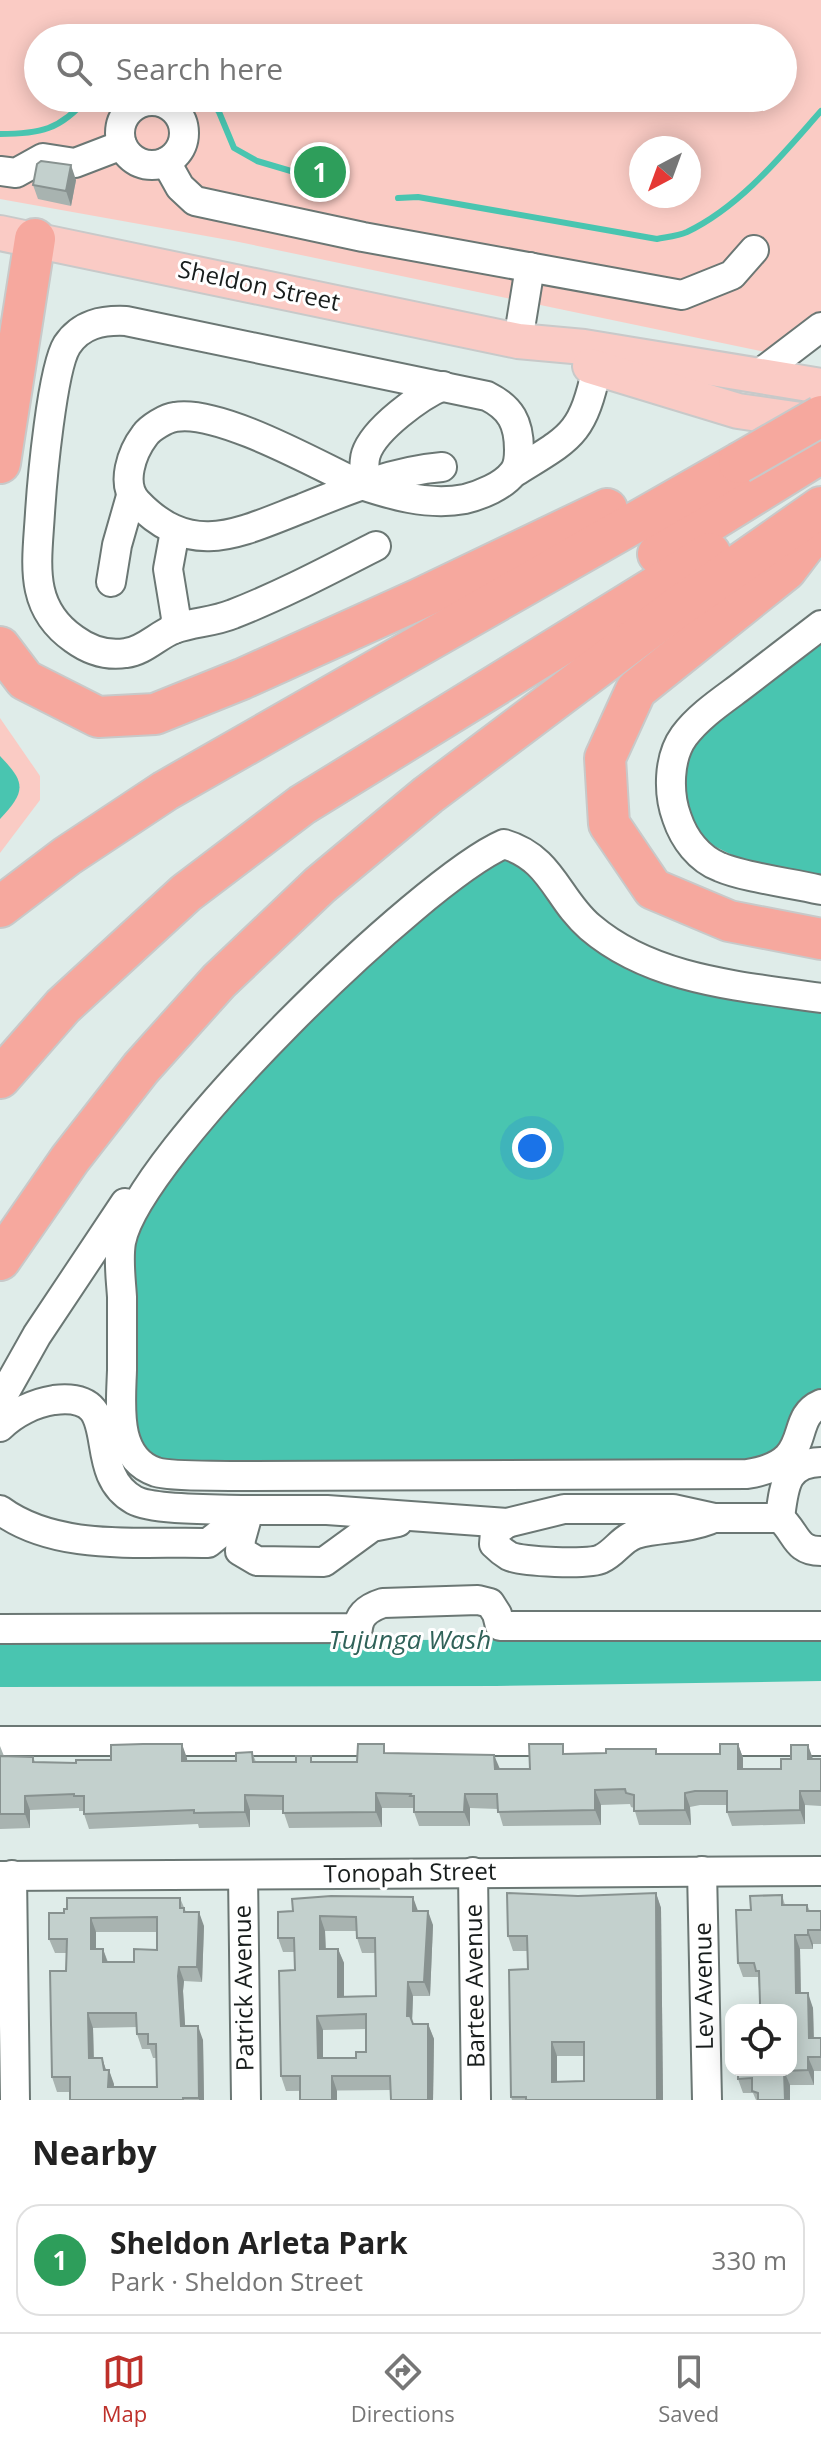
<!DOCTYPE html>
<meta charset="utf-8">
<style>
:root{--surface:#fff;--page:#f6f6f6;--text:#222;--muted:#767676;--line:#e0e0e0;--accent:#be302a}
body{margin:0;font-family:"Open Sans",sans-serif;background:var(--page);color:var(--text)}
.controls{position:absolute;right:24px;bottom:24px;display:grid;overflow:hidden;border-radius:16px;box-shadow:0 4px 20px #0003}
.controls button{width:72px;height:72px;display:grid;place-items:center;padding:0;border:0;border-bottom:2px solid var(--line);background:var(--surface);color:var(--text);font:40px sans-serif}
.compass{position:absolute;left:629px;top:136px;width:72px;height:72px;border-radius:50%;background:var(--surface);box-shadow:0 4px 20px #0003;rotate:221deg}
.you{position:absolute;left:532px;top:1148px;width:28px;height:28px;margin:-20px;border:6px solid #fff;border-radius:50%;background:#1a73e8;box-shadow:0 0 0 12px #1a73e833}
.badge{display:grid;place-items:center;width:52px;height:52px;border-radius:50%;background:var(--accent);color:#fff;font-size:26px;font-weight:700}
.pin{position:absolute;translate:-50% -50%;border:4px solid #fff;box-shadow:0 2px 8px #0006}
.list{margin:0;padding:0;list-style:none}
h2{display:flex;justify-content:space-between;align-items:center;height:104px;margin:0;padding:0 32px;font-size:34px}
h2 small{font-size:26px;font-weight:400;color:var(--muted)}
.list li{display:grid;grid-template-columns:52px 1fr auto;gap:24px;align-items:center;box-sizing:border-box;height:112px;margin:0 16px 16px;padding:0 16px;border:2px solid var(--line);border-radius:24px}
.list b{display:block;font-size:30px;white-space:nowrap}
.list p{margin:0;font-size:26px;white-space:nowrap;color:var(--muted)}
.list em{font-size:26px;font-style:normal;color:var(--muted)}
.icon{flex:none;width:44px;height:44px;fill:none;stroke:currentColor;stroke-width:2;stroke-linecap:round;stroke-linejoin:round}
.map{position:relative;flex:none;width:821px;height:2100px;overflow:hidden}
.search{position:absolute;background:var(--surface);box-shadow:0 4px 20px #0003;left:24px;right:24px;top:24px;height:88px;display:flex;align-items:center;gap:20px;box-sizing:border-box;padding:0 28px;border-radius:44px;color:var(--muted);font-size:30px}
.sheet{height:232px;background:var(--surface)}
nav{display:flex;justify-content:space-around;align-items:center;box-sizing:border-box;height:112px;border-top:2px solid var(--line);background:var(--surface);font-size:22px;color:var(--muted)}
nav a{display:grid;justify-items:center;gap:4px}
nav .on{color:var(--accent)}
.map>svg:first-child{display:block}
.green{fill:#facbc4;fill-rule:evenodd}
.water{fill:#49c5b0}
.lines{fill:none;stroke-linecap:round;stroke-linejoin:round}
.stream{stroke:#49c5b0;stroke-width:6}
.minor-casing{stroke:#6b7774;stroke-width:32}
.major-casing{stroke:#c8c9c9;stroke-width:38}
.highway-casing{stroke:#c8c9c9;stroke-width:44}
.minor{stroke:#fff;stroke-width:28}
.major{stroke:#facbc5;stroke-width:34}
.highway{stroke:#f6a89e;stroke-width:40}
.highway-bridge-casing{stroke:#c8c9c9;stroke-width:44;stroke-linecap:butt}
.highway-bridge{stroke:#f6a89e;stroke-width:40}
.wall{fill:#a8b3b0;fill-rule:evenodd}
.shaded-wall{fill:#889290}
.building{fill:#c3d0cd;stroke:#889290;stroke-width:2;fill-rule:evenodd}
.labels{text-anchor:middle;stroke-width:6;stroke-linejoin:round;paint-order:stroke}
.street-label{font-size:24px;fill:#181d1c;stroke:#fff}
.water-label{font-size:26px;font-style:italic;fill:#306259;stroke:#fff}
</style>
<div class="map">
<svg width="821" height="2100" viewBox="0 0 821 2100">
<rect width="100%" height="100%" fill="#dfece9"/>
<g class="green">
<path d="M0,0H821V316L765,352L234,241L0,199ZM38,38H783V98H38ZM641,148H689V196H641Z"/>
<polygon points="0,718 40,776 40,800 0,853"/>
</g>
<g class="water">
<polygon points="821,633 821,881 744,861 700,839 686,824 678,759 688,735"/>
<path d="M0,756C26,783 26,791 0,819Z"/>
<polygon points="502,855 520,859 601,948 821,1007 821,1395 790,1444 755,1466 178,1468 137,1449 129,1250 144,1205 233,1096 373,955"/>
<polygon points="821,1637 821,1681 496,1686 0,1687 0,1643"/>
</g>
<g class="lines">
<g class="stream">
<polyline points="208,98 219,112 234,148 257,161 335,184"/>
<path d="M0,134C39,134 61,130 87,98"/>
<path d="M398,198L418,197L657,239C667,237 678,236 687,232C741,206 782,155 821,111"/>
</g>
<g class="minor-casing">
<g id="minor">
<circle cx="152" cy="133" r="32"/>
<polyline points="166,162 180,187 195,201 363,237 682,295 732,275 754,250"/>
<polyline points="0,171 16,173 43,158 75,163 122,145"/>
<polyline points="518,341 530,267"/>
<polyline points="758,375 821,327"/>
<path d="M515,472C571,437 582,436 597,368"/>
<path d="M364,486C365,476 363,463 366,454C374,429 421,395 443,386"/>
<path d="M376,546C329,570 282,595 233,614C214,622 193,622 174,629C158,635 144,651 126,653C107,656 89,650 74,639C28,607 37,563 40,513C42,481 52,369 67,345C81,324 102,320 126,321L487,396C511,408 519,423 519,450C519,458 519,466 513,473C503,486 481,495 465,499C428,506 391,495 356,483C316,464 218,409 175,417C166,418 150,428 145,435C132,452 120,484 137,502C192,560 240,532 303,508C347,490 394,471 442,467"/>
<polyline points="111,582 117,545 131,496"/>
<path d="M821,625C794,646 766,667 739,688C720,702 698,717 684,736C668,758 668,794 677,818C684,839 699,859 720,867C746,878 792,883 821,890"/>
<polyline points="174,629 176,618 168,569 175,531"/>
<path d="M821,998C742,986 653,981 590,927C557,899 552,858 504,844C421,880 138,1155 121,1242C118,1260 121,1280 122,1297C122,1322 122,1346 122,1370C121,1404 114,1458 156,1472C173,1477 214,1475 234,1476L747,1474C818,1463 786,1419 821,1404"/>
<polyline points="0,1401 37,1335 125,1203"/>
<path d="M0,1427C14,1413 34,1403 54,1400C129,1391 81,1470 134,1500C154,1511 224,1509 249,1510L241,1539L240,1551L257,1561L324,1562L372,1527L398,1522"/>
<path d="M0,1510C57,1552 141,1541 208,1543L249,1510H327L507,1523L564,1509H673L714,1518H780C797,1533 795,1551 821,1551"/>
<path d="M780,1518C784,1487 785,1463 821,1462"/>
<path d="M507,1523L495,1532L494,1544C498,1548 504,1553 509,1556C521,1562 589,1565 601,1559C615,1553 621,1539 636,1534C661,1527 683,1530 709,1520"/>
<path d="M0,1629L358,1628C359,1614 370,1607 383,1603L478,1600L490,1603L497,1614L500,1626H821"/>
<polyline points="0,1741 821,1741"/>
<polyline points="702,1871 707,2100"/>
<polyline points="473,1872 476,2100"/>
<polyline points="12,1875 15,2100"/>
<polyline points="243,1875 246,2100"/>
<polyline points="0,1876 821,1871"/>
</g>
</g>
<g class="major-casing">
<g id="major">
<polyline points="0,233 518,341 584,347 821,386"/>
<polyline points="590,366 738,411 821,423"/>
</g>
</g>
<g class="highway-casing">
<g id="highway">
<polyline points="0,463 35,239"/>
<polyline points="821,524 786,570 636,690 605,758 609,824 653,889 729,921 821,939"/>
<polyline points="658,554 821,453"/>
<polyline points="0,647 25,680 98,717 155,714 242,679 419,599 607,509"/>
<polyline points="0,907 67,856 165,791 739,463"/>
<polyline points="0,1078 63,1006 186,893 302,805 710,553"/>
<polyline points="0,1260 70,1159 141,1068 219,981 320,885 428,795 675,609 821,507"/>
</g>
</g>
<use href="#minor" class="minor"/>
<use href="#major" class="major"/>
<use href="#highway" class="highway"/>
<g class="highway-bridge-casing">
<polyline id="highway-bridge" points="739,463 821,416"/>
</g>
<use href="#highway-bridge" class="highway-bridge"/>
</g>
<g class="wall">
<polygon points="76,180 71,206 38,199 33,185"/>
<polygon points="738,1744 743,1758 743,1769 781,1769 813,1759 821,1759 821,1806 805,1805 805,1824 732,1826 727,1812 727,1805 700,1805 690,1807 691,1825 639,1825 634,1808 631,1807 630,1804 601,1805 601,1825 503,1826 498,1809 470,1808 470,1826 419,1826 414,1812 414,1808 382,1808 382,1827 289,1828 283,1810 250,1810 250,1827 199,1828 198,1824 89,1829 84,1814 84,1811 79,1811 79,1808 30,1810 30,1828 0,1829 0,1746 4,1756 33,1757 35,1762 76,1763 187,1758 187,1761 236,1761 252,1752 256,1762 357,1762 387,1753 500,1769 530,1769 566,1754 720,1754"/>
<path d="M656,1893L661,1908L663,2100H512L511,2097L528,1969V1951H513L508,1936L578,1896ZM557,2056H584V2081L557,2082Z"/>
<polygon points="782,1895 785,1905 807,1905 810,1911 821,1911 821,1944 813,1944 813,1949 800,1949 801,1993 813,2008 814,2038 821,2038 821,2071 814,2071 814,2085 790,2085 790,2100 756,2100 753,2093 743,2093 738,2079 791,2070 760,2003 758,1977 743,1977 738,1963 751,1910"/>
<path d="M180,1898L186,1912L204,1926L202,1982L184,1981L183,1991L185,2026L203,2040L204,2100H70L71,2092H57L52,2077L66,1971L67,1953H55L49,1939L64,1913ZM96,1932H157V1950L134,1962H108L103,1949H96ZM137,2027V2034L142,2049H150L153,2058H156L157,2087H114L109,2070H106L102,2058H94L93,2028Z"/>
<path d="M418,1911L433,1925L430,1996H413L412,2022L413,2024H428L434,2039L433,2100H391V2090L286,2091L281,2076L295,1970V1952H283L278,1938V1912ZM325,1931H357V1938L362,1953H375L376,1996L344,1997V1963L338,1949H326ZM366,2029V2052L356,2058H323V2030Z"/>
</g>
<g class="shaded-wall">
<polygon points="71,165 76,180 71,206 66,191"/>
<polygon points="182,1744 187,1758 188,1775 182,1761"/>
<polygon points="738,1744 743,1758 743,1784 738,1769"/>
<polygon points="808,1745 813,1759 808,1759"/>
<polygon points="494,1755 500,1769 495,1769"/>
<polygon points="595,1790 601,1805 601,1825 595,1810"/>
<polygon points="800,1791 805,1805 805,1824 800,1810"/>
<polygon points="376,1793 382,1808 382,1827 376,1812"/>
<polygon points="685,1793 690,1807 691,1825 685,1810"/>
<polygon points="465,1794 470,1808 470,1826 464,1812"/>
<polygon points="245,1795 250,1810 250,1827 245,1812"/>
<polygon points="25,1796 30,1810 30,1828 25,1814"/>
<polygon points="656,1893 661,1908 663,2100 657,2100"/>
<polygon points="413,1897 418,1911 413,1911"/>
<polygon points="428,1911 433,1925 430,1996 424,1982"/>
<polygon points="199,1912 204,1926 202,1982 197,1967"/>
<polygon points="320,1916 325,1931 326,1963 320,1949"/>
<polygon points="91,1918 96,1932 96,1964 91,1949"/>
<polygon points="808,1930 813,1944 813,1949 808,1935"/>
<polygon points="795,1935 800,1949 801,2007 796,1993"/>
<polygon points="103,1949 108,1964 103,1962"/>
<polygon points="338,1949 344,1963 344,2011 338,1997"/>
<polygon points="179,1967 184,1981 183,1991 186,2040 181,2026 178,1976"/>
<polygon points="408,1982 413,1996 412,2022 407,2016"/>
<polygon points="808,1993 813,2008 814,2053 809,2038"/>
<polygon points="88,2013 93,2028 94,2072 89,2058"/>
<polygon points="317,2016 323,2030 323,2072 318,2058"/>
<polygon points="428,2024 434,2039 433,2100 428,2100"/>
<polygon points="198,2026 203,2040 204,2100 199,2100 199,2098"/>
<polygon points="552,2042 557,2056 557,2096 552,2082"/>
<polygon points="808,2057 814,2071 814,2085 808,2070"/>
<polygon points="102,2058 107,2073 109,2070 114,2084 113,2100 108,2087"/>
<polygon points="784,2071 790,2085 790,2100 785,2100"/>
<polygon points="332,2076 337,2091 337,2100 332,2100"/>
</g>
<g class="building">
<polygon points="41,161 71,165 66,191 33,185 37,164"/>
<polygon points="143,1744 182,1744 182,1761 236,1761 236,1753 252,1752 253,1762 296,1762 296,1756 311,1756 311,1762 357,1762 358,1744 384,1744 384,1753 494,1755 495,1769 530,1769 529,1744 563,1744 563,1754 606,1753 606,1749 656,1749 656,1754 720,1754 720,1744 738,1744 738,1769 781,1769 781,1759 791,1759 791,1745 808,1745 808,1759 821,1759 821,1791 800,1791 800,1810 727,1812 727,1791 695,1791 685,1793 685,1810 634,1811 634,1795 626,1793 625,1789 595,1790 595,1810 498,1812 497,1794 465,1794 464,1812 414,1812 414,1796 410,1796 411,1794 376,1793 376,1812 283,1813 283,1796 245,1795 245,1812 194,1813 194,1810 84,1814 84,1796 74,1796 74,1794 25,1796 25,1814 0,1814 0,1756 33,1757 33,1762 76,1763 76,1760 111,1760 111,1745"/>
<path d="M507,1893L578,1896L656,1893L657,2100H526V2097H511L509,1970L528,1969L527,1936H508ZM552,2042H584V2081L552,2082Z"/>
<polygon points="782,1895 782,1905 807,1905 807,1911 821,1911 821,1930 808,1930 808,1935 795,1935 796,1993 808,1993 809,2038 821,2038 821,2057 808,2057 808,2070 784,2071 785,2100 758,2100 758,2093 752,2091 752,2078 738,2079 738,2070 791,2070 791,2010 759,2010 760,2003 759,1971 756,1971 754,1963 738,1963 736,1910 751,1910 750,1896"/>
<path d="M331,1896L413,1897V1911H428L424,1982H408L407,2016H410L413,2024H428V2100H391L390,2076H332V2100H300V2076H281L279,1971L295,1970L294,1938H278V1912L293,1911L292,1899ZM320,1916L356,1917L357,1938H375L376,1996L338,1997V1949H320ZM366,2014V2052H356V2058H318L317,2016Z"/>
<path d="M67,1898H180V1908H184V1912H199L197,1967H179L178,1976L181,2026H198L199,2098H183V2100H70V2077H52L50,1971H66L67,1939H49V1913H64V1909H67ZM157,1917V1950L134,1949V1962H103V1949H91V1918ZM88,2013H136L137,2034H148V2044H156L157,2087H108L109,2070H104L102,2058H89Z"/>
</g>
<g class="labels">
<g class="street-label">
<text transform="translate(259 286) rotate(12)" y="8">Sheldon Street</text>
<text transform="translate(410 1873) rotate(-1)" y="8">Tonopah Street</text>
<text transform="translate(475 1986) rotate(-91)" y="8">Bartee Avenue</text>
<text transform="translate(704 1986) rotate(-91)" y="8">Lev Avenue</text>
<text transform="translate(244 1988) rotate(-91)" y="8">Patrick Avenue</text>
</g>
<g class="water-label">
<text x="410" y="1649">Tujunga Wash</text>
</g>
</g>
</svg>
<div class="controls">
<button><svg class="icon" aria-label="locate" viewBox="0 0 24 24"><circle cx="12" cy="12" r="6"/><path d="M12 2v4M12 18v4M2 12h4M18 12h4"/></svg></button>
</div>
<svg class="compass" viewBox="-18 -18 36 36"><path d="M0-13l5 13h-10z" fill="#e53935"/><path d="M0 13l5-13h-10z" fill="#767676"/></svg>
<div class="you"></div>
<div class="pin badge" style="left:320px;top:172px;background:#2e9e5b">1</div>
<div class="search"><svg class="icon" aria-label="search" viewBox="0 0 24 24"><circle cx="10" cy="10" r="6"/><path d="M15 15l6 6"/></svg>Search here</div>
</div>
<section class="sheet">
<h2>Nearby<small></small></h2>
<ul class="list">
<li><span class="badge" style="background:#2e9e5b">1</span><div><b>Sheldon Arleta Park</b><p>Park · Sheldon Street</p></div><em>330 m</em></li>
</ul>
</section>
<nav>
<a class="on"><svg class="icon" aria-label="map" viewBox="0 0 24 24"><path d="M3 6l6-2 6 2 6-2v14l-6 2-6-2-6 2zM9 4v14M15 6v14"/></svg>Map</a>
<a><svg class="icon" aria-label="directions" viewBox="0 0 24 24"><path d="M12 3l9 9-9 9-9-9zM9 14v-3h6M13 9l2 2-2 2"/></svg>Directions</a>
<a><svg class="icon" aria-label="saved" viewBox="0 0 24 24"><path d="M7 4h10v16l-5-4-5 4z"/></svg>Saved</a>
</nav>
